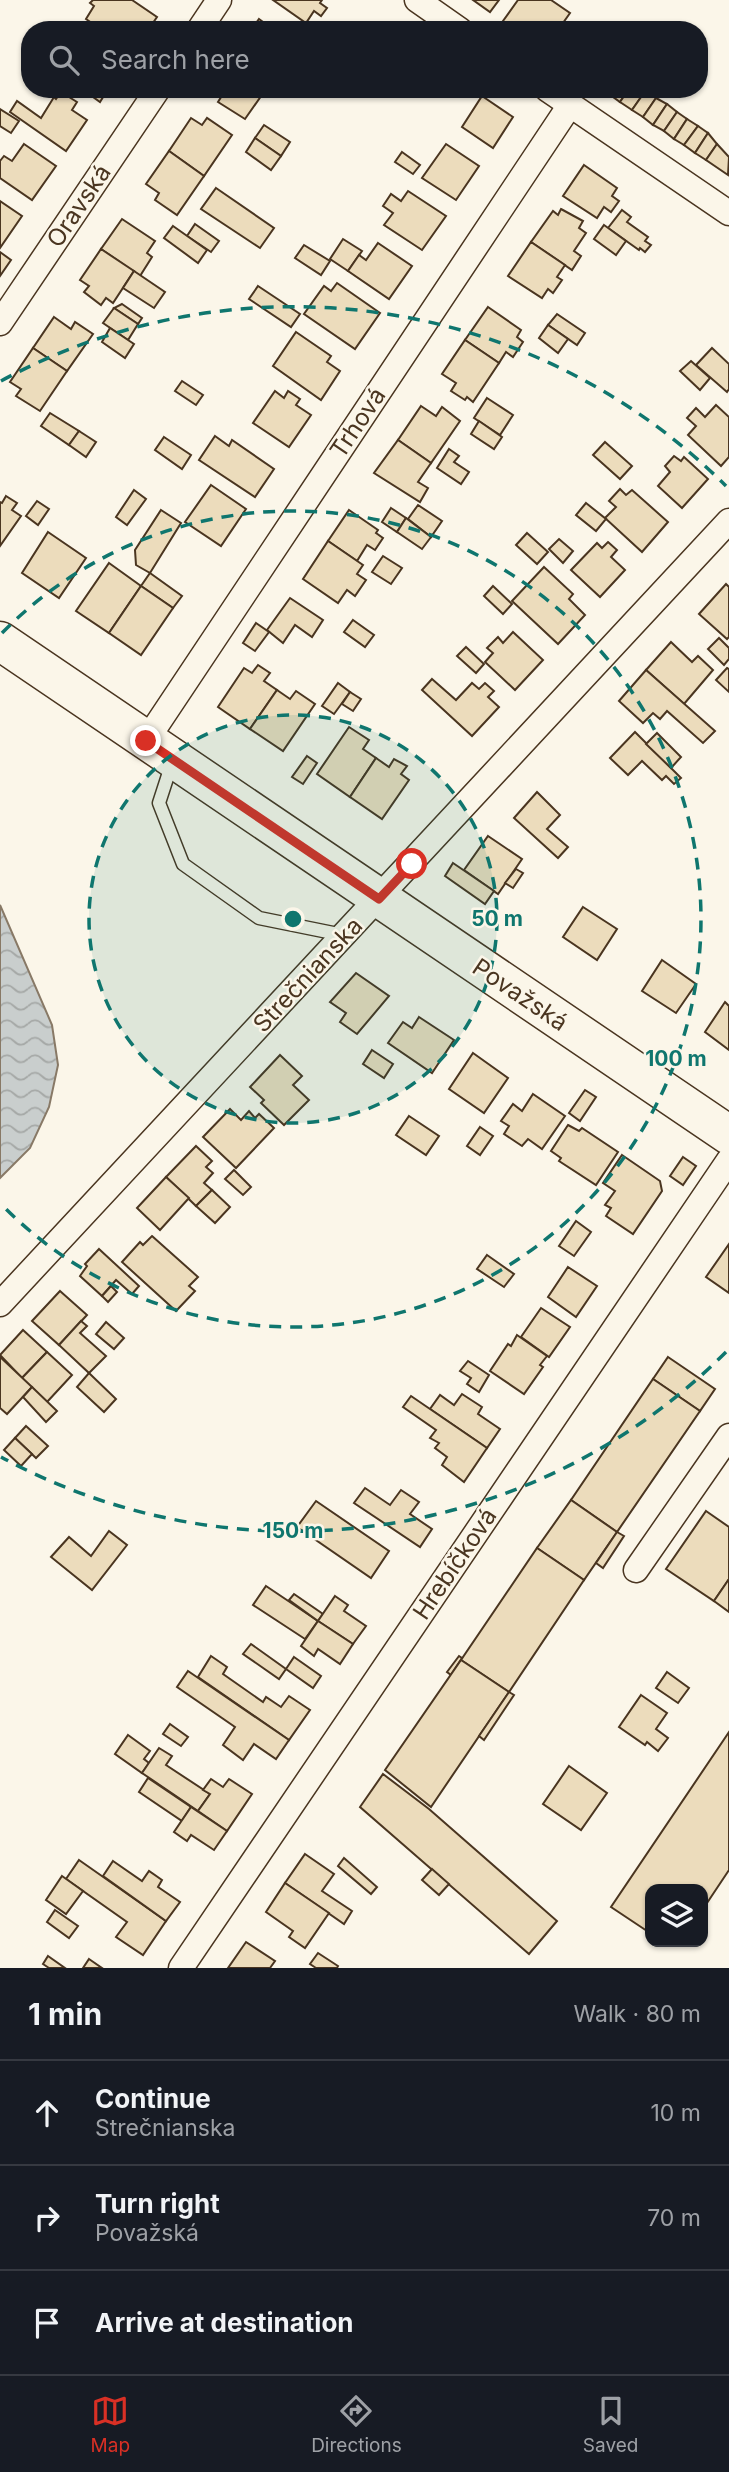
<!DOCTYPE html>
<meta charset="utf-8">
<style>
:root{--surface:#171b24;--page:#20242c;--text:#f1f3f6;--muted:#9ea1a6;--line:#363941;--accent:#d93025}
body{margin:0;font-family:Inter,sans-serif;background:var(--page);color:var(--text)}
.controls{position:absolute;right:21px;bottom:21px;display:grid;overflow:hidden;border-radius:14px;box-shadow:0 2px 5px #0004}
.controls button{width:63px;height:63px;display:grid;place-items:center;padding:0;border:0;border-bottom:2px solid var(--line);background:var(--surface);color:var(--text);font:35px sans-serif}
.stop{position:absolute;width:21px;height:21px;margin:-16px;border:5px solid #d93025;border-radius:50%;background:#fff}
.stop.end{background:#d93025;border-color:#fff;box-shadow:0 2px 7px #0008}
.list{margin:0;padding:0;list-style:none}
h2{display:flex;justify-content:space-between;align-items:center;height:91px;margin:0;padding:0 28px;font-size:30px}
h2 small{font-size:23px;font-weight:400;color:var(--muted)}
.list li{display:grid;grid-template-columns:46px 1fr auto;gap:21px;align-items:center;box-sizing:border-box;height:105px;padding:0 28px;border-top:2px solid var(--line)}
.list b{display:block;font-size:26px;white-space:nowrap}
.list p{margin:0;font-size:23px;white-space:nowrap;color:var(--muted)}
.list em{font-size:23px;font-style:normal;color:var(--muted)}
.icon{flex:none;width:38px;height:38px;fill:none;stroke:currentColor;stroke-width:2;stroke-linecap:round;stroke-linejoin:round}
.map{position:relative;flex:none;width:729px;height:1968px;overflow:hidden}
.search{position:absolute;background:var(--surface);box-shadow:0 2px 5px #0004;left:21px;right:21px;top:21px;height:77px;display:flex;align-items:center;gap:18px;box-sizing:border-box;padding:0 24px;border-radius:28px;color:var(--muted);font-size:26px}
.sheet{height:406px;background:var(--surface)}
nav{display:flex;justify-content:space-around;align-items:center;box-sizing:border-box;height:98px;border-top:2px solid var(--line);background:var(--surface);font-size:19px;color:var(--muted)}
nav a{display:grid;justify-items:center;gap:4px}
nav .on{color:var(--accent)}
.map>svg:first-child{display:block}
.water{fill:url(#water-waves);stroke:#887966;stroke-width:2}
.building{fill:#ecdcbc;stroke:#4a3520;stroke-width:2}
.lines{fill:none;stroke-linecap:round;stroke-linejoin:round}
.lane-casing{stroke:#4a3520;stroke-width:15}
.street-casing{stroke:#4a3520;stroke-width:27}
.primary-casing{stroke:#4a3520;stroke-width:41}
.lane{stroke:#fbf6e9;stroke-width:12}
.street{stroke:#fbf6e9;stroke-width:24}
.primary{stroke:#fbf6e9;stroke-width:38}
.route{stroke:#d93025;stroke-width:9}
.ring{fill:none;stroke:#0f766e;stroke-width:3.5;stroke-dasharray:12 9}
.labels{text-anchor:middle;stroke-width:5;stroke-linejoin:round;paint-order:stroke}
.street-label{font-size:24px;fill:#4a3520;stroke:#fbf6e9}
.centre{fill:#0f766e;stroke:#fbf6e9;stroke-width:3.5}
.ring-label{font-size:21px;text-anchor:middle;font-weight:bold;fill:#0f766e;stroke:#fbf6e9;stroke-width:5;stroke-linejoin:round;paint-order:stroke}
</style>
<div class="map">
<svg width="729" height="1968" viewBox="0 0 729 1968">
<defs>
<pattern id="water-waves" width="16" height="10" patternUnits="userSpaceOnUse" patternTransform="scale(1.75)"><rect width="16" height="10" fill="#c9cecd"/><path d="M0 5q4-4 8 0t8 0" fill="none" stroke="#a5a8a6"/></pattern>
</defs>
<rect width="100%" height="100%" fill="#fbf6e9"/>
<polygon class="water" points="0,905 52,1025 58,1065 49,1107 30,1148 0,1178"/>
<g class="building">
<polygon points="93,0 132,0 157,17 148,30 102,30 86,19 94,6 90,3"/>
<polygon points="273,0 322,0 320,3 327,8 321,16 314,11 306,23"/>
<polygon points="473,0 499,0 490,12"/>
<polygon points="518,0 551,0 570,13 558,30 516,30 503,21"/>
<polygon points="259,19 274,30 251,30"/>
<polygon points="82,89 108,89 100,102"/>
<polygon points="216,89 266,89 245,119 218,102 223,94"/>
<polygon points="613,89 629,89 620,102 609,94"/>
<polygon points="629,89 646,90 632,110 620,102"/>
<polygon points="646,90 656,98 643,117 632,110"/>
<polygon points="61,92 77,102 72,110 87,120 66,151 10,112 17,101 41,118 54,97 56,99"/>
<polygon points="482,96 513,117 493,148 462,127"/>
<polygon points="656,98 667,104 653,125 643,117"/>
<polygon points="667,104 677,112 664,131 653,125"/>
<polygon points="0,109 19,121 11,133 0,126"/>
<polygon points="677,112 687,119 674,139 664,131"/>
<polygon points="191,118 202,125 207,118 232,135 204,176 169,151"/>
<polygon points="687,119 698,126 684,145 674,139"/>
<polygon points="264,125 290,142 281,156 255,138"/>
<polygon points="698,126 708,133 695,153 684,145"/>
<polygon points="708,133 717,144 706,160 695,153"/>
<polygon points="255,138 281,156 271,170 246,152"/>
<polygon points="24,144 56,166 32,200 0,178 0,161 4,156 12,161"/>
<polygon points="446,144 479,166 456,200 422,178"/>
<polygon points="717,144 729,157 728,175 706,160"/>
<polygon points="169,151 204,176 177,215 155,200 159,193 146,184"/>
<polygon points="402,152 420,165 413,174 395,162"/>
<polygon points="584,165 617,188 612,196 619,201 611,212 604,207 597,218 563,196"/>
<polygon points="216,188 274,228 260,248 201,209"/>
<polygon points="408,191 446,216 422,250 384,225 393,213 383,206 391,194 401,201"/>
<polygon points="0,201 22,216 0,248"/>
<polygon points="561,209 583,221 579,228 586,233 574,251 581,256 572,270 531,242 553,211 558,215"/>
<polygon points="622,210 631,217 627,222 648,237 645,241 651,245 645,252 640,248 639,250 608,228"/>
<polygon points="122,219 155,241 147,253 152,257 140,276 101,249"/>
<polygon points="195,224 219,241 211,252 187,236"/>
<polygon points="604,225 626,241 616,255 594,239"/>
<polygon points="173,226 207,250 198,263 164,238"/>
<polygon points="343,239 362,251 348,271 330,259"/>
<polygon points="531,242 565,265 557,277 562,280 553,293 548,289 542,298 508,276"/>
<polygon points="378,243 412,266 389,299 348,271 359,255 366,260"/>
<polygon points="304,245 330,261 321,275 295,258"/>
<polygon points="101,249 134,271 113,303 106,298 101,305 84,292 89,286 80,280"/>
<polygon points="0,252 11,260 0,276"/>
<polygon points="134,271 165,292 154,308 123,288"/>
<polygon points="337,283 380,313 355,349 304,314 324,286 331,291"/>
<polygon points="258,286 300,314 291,327 249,299"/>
<polygon points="122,304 142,318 138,324 114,308"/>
<polygon points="488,307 521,330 517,337 523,342 513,357 506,352 499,363 465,340"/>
<polygon points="114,308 138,324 128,340 103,323"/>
<polygon points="557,314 585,333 577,345 548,325"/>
<polygon points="54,317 71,329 75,322 93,334 67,371 33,348"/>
<polygon points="548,325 568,339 558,353 539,338"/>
<polygon points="110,328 134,344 125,358 102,342"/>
<polygon points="296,332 331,356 327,362 340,371 321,400 273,366"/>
<polygon points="465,340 499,363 473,402 467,397 465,400 451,391 456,383 442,374"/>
<polygon points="33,348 67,371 40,411 16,396 21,389 10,382"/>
<polygon points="712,348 729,364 729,389 727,392 696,365"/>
<polygon points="691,361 710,378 700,390 680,371"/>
<polygon points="182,381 203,395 196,405 175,391"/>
<polygon points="275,391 284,398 288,391 300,399 296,405 311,415 289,447 253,423"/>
<polygon points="487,398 513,415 500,435 474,418"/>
<polygon points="716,405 729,417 729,457 721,466 688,435 696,426 687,418 696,408 705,417"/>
<polygon points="421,406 436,416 442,407 460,421 431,463 398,440"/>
<polygon points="50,413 79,431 69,445 41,426"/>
<polygon points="479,421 502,437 494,449 471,434"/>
<polygon points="79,431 96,442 86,457 69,445"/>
<polygon points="215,436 229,446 232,440 274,469 255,497 199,460"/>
<polygon points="164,437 191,455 182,469 155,450"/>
<polygon points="398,440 431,463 418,482 428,488 420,502 374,473"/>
<polygon points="605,442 632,466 620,479 593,455"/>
<polygon points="449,449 459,456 454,462 469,472 461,484 437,468"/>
<polygon points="674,456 681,461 684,457 708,479 682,508 658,486 670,472 665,466"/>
<polygon points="211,485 246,509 221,546 185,522"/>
<polygon points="620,489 626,495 632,490 668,522 642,552 605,518 616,507 609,501"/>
<polygon points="134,490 146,499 127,525 116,517"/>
<polygon points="6,496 17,503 12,510 21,516 0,546 0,502 2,503"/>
<polygon points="37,501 49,509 38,525 26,516"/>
<polygon points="586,503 606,519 596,531 576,515"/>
<polygon points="418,505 442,521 431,537 408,519"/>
<polygon points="391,508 406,518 397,532 382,522"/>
<polygon points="161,510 181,523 150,573 136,565 135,550"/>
<polygon points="349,510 378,530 376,533 383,538 375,550 367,545 357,561 328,541"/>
<polygon points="406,518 431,537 422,549 397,532"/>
<polygon points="48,532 86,558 59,598 22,573"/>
<polygon points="527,533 548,552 537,564 516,545"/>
<polygon points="559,539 573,551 563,563 549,549"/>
<polygon points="328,541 363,565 357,574 366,580 355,596 347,590 338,603 303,579"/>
<polygon points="608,542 617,550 611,557 625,570 600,597 571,570 597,543 602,548"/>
<polygon points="383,556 402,568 391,584 372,572"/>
<polygon points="109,563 141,586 109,633 76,611"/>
<polygon points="544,567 573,594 569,599 585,615 558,644 512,601"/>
<polygon points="150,573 182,596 173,608 141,586"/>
<polygon points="726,584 729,587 729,637 727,639 699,614"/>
<polygon points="141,586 173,608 141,655 109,633"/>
<polygon points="493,586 512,604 503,614 484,596"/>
<polygon points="290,598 323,620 312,637 295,625 283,643 267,630"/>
<polygon points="353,620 374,635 365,647 344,632"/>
<polygon points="256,623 269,632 255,651 243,643"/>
<polygon points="513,632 543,660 515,690 485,662 493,653 487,648 498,637 503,643"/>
<polygon points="719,638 729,648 729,659 724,665 708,649"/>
<polygon points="671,642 692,662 698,656 713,670 684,704 646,670"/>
<polygon points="466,647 484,664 476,673 457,656"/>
<polygon points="258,665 270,673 264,681 277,690 250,729 218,707 244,668 252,673"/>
<polygon points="727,668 729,669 729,692 716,680"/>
<polygon points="646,670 715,731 703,743 667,711 660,719 653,713 643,723 619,701"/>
<polygon points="432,679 456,700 472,683 479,689 485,683 494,691 488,697 499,707 472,736 422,690"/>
<polygon points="338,683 350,692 334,714 322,706"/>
<polygon points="277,690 290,699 296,691 315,704 283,751 250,729"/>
<polygon points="350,692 361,699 353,711 342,704"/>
<polygon points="349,727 369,740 363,749 376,758 350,797 317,774"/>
<polygon points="635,732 681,778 674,784 666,776 662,780 642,761 628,775 610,758"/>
<polygon points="657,733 681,757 671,768 646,744"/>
<polygon points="307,756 317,763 303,784 292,777"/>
<polygon points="376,758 389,767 394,759 407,766 401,774 409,780 382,819 350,797"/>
<polygon points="537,792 560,815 547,829 568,847 558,858 514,818"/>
<polygon points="488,836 522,859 498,894 464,870"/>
<polygon points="453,863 494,891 485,904 445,876"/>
<polygon points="516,869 523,873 513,888 505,883"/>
<polygon points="583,907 617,929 597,960 563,937"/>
<polygon points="662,960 696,984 676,1013 642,991"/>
<polygon points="356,973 389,996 357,1034 340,1022 346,1013 330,1002"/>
<polygon points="725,1002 729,1006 729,1050 705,1032"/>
<polygon points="419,1017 454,1040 432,1073 388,1043 403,1022 412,1028"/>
<polygon points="372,1050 393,1064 384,1078 363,1064"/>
<polygon points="473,1053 508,1078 484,1113 449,1089"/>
<polygon points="280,1055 302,1076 293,1085 309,1100 284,1125 261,1103 264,1100 250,1087"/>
<polygon points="585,1090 596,1097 580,1121 569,1113"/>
<polygon points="533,1094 565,1116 542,1149 528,1139 522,1146 504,1134 509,1126 501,1121 513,1104 522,1111"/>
<polygon points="230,1109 241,1120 249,1111 255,1118 259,1114 274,1128 236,1168 203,1137"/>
<polygon points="409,1116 439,1136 426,1155 396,1135"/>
<polygon points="568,1125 579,1131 582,1128 618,1152 596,1185 559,1161 561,1158 551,1151"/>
<polygon points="480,1127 493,1136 480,1155 467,1146"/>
<polygon points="196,1146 212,1161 206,1167 213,1173 204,1183 212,1190 196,1206 166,1177"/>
<polygon points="622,1155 660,1181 662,1191 633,1234 606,1216 611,1208 605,1205 615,1191 603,1183"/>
<polygon points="683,1157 696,1166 683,1185 670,1176"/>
<polygon points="234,1170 251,1187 243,1195 225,1179"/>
<polygon points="166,1177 189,1198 160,1230 137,1208"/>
<polygon points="212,1190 230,1207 215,1223 196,1206"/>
<polygon points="576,1221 591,1232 574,1256 559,1246"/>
<polygon points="152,1236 198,1277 189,1286 195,1291 176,1311 122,1262 140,1242 143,1245"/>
<polygon points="729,1244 729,1293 706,1277"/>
<polygon points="99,1249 139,1286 132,1294 116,1280 102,1296 80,1276 87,1266 85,1264"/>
<polygon points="487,1255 514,1274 504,1287 477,1269"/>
<polygon points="568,1267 597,1286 576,1317 548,1297"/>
<polygon points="111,1286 117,1292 108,1302 102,1296"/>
<polygon points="60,1291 87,1315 59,1345 32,1321"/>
<polygon points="541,1308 570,1327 549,1357 521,1337"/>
<polygon points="81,1321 87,1326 80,1333 106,1356 89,1373 59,1345"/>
<polygon points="106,1322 124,1338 114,1349 96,1334"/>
<polygon points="23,1330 47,1352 22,1378 0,1355"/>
<polygon points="517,1335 547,1356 540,1365 543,1367 524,1394 490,1371 508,1344 511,1346"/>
<polygon points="47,1352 72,1375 47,1402 22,1378"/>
<polygon points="0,1357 32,1387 7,1414 0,1408"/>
<polygon points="668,1357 715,1389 700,1411 653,1379"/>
<polygon points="468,1361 489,1375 479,1392 467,1384 471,1378 460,1371"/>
<polygon points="89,1373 116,1399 104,1412 77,1387"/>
<polygon points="653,1379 700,1411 617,1532 571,1500"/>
<polygon points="32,1387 57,1411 46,1422 23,1397"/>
<polygon points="462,1394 482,1407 478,1414 500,1429 487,1448 430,1409 440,1395 454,1405"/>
<polygon points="411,1396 487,1448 464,1482 442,1465 447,1457 435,1448 439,1443 430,1438 436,1430 403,1407"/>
<polygon points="26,1426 48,1446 36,1458 15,1438"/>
<polygon points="15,1438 32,1454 21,1466 4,1450"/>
<polygon points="365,1488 390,1505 401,1490 419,1502 410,1514 432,1529 420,1547 354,1503"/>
<polygon points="571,1500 617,1532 584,1580 537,1548"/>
<polygon points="316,1501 389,1551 371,1578 297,1527"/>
<polygon points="706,1511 729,1527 729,1579 714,1601 666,1569"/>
<polygon points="109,1531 127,1545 92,1590 51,1557 69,1537 91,1556"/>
<polygon points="617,1532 624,1536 603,1568 596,1563"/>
<polygon points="537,1548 584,1580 509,1692 461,1660"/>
<polygon points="729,1579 729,1612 714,1601"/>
<polygon points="266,1586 318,1621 305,1639 253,1605"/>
<polygon points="294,1594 323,1614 318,1621 289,1600"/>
<polygon points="335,1596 348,1605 344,1611 366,1626 353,1644 318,1621"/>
<polygon points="318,1621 353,1644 340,1664 318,1649 314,1656 301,1646"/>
<polygon points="251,1644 286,1669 279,1679 243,1654"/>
<polygon points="211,1656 227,1667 223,1674 263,1702 266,1697 281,1707 289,1696 310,1710 289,1740 198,1677"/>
<polygon points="459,1656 462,1658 451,1675 447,1672"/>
<polygon points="294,1657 321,1676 313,1688 286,1669"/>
<polygon points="461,1660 509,1692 431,1807 385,1770"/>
<polygon points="188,1671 289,1740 276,1759 254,1744 243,1760 223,1745 235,1727 177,1687"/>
<polygon points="667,1672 689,1688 678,1703 656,1688"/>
<polygon points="509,1692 514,1695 484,1740 479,1736"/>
<polygon points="641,1695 667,1713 656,1729 668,1738 658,1751 647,1742 645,1745 619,1727"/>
<polygon points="170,1724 188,1737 181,1746 163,1734"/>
<polygon points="729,1732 729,1870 703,1909 703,1889 650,1889 650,1933 611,1907"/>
<polygon points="128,1735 150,1751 144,1759 149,1763 142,1773 115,1754"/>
<polygon points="159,1748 172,1756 166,1765 210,1794 198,1811 142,1773"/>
<polygon points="569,1766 607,1793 581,1830 543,1804"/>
<polygon points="383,1774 429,1809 557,1921 529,1954 360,1807"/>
<polygon points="148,1778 191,1807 182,1821 139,1792"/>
<polygon points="211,1779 223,1787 229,1779 252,1794 227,1831 198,1811 210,1794 203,1790"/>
<polygon points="191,1807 227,1831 214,1850 191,1835 187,1841 174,1832"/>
<polygon points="305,1854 334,1874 322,1891 352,1911 344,1924 285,1883"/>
<polygon points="344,1858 377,1887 371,1894 338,1866"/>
<polygon points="79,1860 166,1921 143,1955 116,1937 127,1922 66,1879"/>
<polygon points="113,1861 142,1881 149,1871 162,1880 158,1887 180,1902 166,1921 103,1876"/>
<polygon points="432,1869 449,1884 439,1895 422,1880"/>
<polygon points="62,1876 83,1891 66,1914 46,1900"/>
<polygon points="285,1883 329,1913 305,1948 289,1937 293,1931 266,1912"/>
<polygon points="55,1910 78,1926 69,1938 47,1922"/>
<polygon points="246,1942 275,1961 270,1968 228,1968"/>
<polygon points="318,1953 338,1966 337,1968 316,1968 310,1964"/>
<polygon points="48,1956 65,1968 49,1968 43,1964"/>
<polygon points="89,1959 102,1968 83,1968"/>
</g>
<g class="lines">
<g class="lane-casing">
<polyline id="lane" points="172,763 159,803 183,864 259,918 343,935"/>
</g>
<g class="street-casing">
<g id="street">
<polyline points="417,0 460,30"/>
<polyline points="199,30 219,0"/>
<polyline points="547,89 729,213"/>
<polyline points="0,323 158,89"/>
<polyline points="146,741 570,105"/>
<polyline points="0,1304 729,521"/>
<polyline points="636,1570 729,1436"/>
<polyline points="181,1968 729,1160"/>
</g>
</g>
<g class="primary-casing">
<polyline id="primary" points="0,641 729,1135"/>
</g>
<use href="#lane" class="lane"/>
<use href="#street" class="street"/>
<use href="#primary" class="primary"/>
</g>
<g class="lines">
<polyline class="route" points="146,741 379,899 412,864"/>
</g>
<circle cx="293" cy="919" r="204" fill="#0f766e" fill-opacity=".12"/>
<g class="ring">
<circle cx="293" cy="919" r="204"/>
<path d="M2 633A408 408 0 1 1 2 1205"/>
<path d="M726 1352A612 612 0 0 1 1 1457M1 381A612 612 0 0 1 726 486"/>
</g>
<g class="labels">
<g class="street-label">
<text transform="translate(79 206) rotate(-56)" y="8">Oravská</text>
<text transform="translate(358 423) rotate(-56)" y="8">Trhová</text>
<text transform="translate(308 975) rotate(-47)" y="8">Strečnianska</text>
<text transform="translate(520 995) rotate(34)" y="8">Považská</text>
<text transform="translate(455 1564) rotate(-56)" y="8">Hrebíčková</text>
</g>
</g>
<circle cx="293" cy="919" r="10" class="centre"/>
<g class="ring-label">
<text x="497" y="926">50 m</text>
<text x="676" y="1066">100 m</text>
<text x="293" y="1538">150 m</text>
</g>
</svg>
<div class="controls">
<button><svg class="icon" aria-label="layers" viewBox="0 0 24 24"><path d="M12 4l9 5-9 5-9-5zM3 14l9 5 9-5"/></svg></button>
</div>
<div class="stop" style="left:412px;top:864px"></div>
<div class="stop end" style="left:146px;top:741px"></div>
<div class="search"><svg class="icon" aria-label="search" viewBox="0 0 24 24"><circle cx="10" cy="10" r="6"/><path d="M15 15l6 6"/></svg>Search here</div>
</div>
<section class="sheet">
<h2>1 min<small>Walk · 80 m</small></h2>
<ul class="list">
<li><svg class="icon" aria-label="ahead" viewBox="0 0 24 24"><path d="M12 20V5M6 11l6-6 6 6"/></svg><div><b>Continue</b><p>Strečnianska</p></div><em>10 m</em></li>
<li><svg class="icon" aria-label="right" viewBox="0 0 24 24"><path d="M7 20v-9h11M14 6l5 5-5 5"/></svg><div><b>Turn right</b><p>Považská</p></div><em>70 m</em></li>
<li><svg class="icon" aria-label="arrive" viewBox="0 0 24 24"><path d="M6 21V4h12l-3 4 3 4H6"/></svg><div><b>Arrive at destination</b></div></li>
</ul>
</section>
<nav>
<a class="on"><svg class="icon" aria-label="map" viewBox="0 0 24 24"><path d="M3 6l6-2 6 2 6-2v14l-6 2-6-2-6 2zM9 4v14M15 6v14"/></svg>Map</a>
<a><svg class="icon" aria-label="directions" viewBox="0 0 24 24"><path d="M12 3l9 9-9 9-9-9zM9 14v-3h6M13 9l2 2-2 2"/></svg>Directions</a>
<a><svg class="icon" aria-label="saved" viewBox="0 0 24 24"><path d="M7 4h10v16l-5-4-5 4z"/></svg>Saved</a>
</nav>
